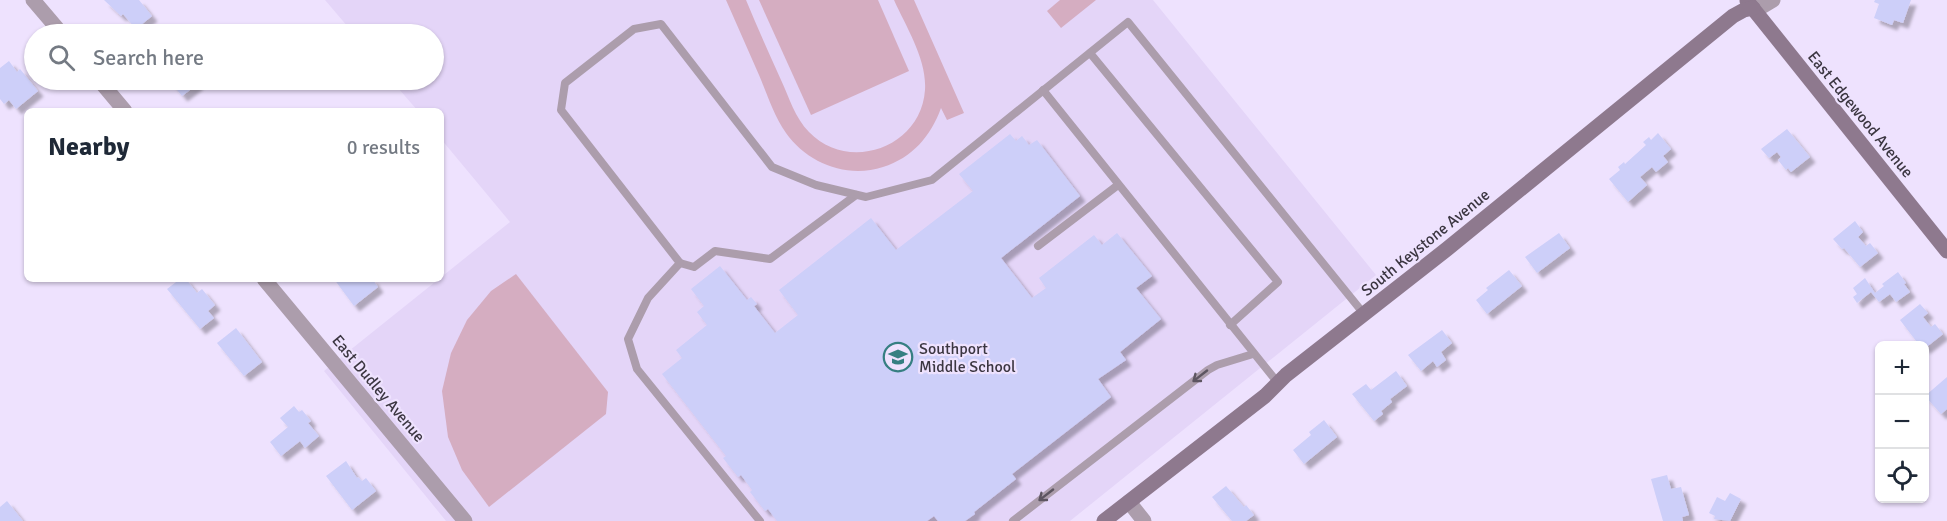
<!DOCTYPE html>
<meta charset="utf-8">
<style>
:root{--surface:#fff;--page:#f6f6f7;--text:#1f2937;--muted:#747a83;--line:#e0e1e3}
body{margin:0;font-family:Signika,sans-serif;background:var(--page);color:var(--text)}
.controls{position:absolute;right:18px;bottom:18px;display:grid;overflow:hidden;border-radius:9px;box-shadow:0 2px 4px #0004}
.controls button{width:54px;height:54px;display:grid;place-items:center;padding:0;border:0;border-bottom:2px solid var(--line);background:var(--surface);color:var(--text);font:30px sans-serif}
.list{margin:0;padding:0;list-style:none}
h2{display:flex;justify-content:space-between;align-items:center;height:78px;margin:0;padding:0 24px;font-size:26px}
h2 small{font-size:20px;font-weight:400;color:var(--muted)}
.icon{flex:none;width:33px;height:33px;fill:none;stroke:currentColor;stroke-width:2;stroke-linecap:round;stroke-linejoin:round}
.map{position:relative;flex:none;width:1947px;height:521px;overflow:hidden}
.search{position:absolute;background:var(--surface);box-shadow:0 2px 4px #0004;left:24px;top:24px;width:420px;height:66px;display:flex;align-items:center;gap:15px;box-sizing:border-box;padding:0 21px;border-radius:33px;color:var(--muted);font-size:22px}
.panel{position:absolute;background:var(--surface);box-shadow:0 2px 4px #0004;left:24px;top:108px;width:420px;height:174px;border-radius:9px}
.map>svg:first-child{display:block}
.built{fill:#e4d5f8}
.green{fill:#d5adc1}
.building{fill:#cdcff9;filter:url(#shadow)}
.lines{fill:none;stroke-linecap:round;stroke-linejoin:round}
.service{stroke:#ac9dac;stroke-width:8}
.minor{stroke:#ac9dac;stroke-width:15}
.secondary{stroke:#8e798e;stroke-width:15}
.oneway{stroke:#5d5561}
.labels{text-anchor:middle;stroke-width:4.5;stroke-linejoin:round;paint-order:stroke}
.street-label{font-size:16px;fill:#3b3641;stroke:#eee2fe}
.poi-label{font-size:16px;fill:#3b3641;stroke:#eee2fe;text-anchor:start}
</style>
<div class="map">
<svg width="1947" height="521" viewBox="0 0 1947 521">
<defs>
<filter id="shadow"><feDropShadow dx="5.5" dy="5.5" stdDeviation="1.5" flood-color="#0004"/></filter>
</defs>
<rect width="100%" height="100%" fill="#eee2fe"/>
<polygon class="built" points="325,0 1153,0 1376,275 1070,521 446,521 324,371 510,222 441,139 441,111 418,111 391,80 434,80 434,34 354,34"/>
<g class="green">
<path d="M726,0H746C757,27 769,53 781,80C789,97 795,118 809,132C848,173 921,148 925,90C927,59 906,27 894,0H914L964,113L947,120L941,108C931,136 912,158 883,167C847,179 807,163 786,133C774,116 767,94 759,75C748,50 737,25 726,0Z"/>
<polygon points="759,0 878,0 909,71 811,115"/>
<polygon points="1060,0 1096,0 1061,28 1047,11"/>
<polygon points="516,274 608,392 606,414 489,507 462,470 448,437 442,391 451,353 467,320 491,291"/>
</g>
<g class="building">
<polygon points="104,0 139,0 152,16 136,29 123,14 121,16"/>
<polygon points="1875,0 1911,0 1903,23 1894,20 1892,25 1874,18 1879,4 1874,2"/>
<polygon points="9,61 17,72 20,69 38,91 16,109 9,100 4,104 0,99 0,68"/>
<polygon points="169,80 194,80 198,84 182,96"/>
<polygon points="1787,129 1810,157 1791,172 1788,168 1786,170 1778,160 1781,157 1777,152 1769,158 1761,149"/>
<polygon points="1658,133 1671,149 1663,156 1668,162 1656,172 1652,167 1640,177 1647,185 1628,202 1609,179 1620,170 1618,167 1624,162 1625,164 1646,145 1643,142 1649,137 1651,140"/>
<polygon points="1010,134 1016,141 1022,136 1029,145 1037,140 1080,196 1001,258 1032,298 1046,288 1039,278 1094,235 1102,245 1117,233 1152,276 1136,288 1161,319 1120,352 1126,360 1098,379 1111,397 1012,474 1016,479 974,512 975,514 965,521 938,521 934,516 927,521 777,521 768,509 765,511 750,492 752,490 741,475 738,477 723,458 726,456 662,374 682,358 676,350 707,325 697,312 704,306 691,289 720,266 747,300 751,297 757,304 754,306 775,333 798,315 779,290 871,218 896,250 973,191 959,174"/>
<polygon points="1855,221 1863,232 1858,237 1866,246 1870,243 1878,253 1860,267 1844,248 1842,249 1833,239"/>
<polygon points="1559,233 1570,248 1537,273 1525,257"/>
<polygon points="1509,270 1522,286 1487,314 1476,300 1488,290 1486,288"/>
<polygon points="1898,272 1906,283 1904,284 1910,292 1896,302 1890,294 1879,302 1871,292 1857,303 1853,297 1857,294 1853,288 1865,278 1875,293 1884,286 1882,284"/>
<polygon points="180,279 186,279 197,293 202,289 215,305 208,311 214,318 200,329 167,289"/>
<polygon points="334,279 374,279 373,280 378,287 354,306"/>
<polygon points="1920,304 1928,313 1923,317 1931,327 1935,324 1943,334 1924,349 1924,346 1920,346 1900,320"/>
<polygon points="236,328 262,362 244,376 217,343"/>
<polygon points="1442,330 1452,343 1441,352 1446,360 1437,367 1433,361 1421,371 1408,355"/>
<polygon points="1396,371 1407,386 1390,399 1392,402 1381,411 1383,414 1374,421 1352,394 1366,384 1371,390"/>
<polygon points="1947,377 1947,409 1941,414 1925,396"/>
<polygon points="294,406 299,412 302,410 311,421 308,423 319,436 305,448 300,441 281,456 270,442 288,427 280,418"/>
<polygon points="1324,420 1337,437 1304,464 1293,450 1311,435 1309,432"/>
<polygon points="346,461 357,478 358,477 362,481 366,478 376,491 352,510 326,476"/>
<polygon points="1667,475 1671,489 1681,487 1689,515 1682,517 1683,521 1663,521 1651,479"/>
<polygon points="1226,486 1244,507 1246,505 1254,515 1246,521 1232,521 1212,497"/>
<polygon points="1730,493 1741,499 1730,521 1714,519 1715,516 1709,513 1717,497 1725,501"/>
<polygon points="7,501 23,521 0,521 0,507"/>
</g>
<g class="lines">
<g class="service">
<polyline points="1090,53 1278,282 1230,325"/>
<polyline points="1043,90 1278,383"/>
<polyline points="1038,246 1118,185"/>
<polyline points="680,263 694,267 715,251 770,259 856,195"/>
<polyline points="760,521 637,369 628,339 648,298 680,263 561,110 565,83 634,29 661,24 772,167 816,185 866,197 932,180 1128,22 1364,314"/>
<polyline points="1013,521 1208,370 1217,365 1253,354"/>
</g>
<g class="minor">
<polyline points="33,0 62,34"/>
<polyline points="1753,8 1763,6 1773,0"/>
<polyline points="99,80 125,111"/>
<polyline points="264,279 465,521"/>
<polyline points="1129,502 1144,521"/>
</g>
<g class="secondary">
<polyline points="1747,1 1947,251"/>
<polyline points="1104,521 1265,396 1286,375 1447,249 1733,16 1744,10 1753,8"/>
</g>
</g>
<defs><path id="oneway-shaft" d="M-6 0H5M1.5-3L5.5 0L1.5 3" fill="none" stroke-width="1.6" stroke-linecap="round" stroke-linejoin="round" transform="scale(1.5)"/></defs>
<g class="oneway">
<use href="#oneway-shaft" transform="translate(1200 376) rotate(142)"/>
<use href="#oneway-shaft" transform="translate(1046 495) rotate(142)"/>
</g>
<defs>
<g id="school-ring" transform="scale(1.5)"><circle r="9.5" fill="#eee2fe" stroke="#367f82" stroke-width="1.5"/><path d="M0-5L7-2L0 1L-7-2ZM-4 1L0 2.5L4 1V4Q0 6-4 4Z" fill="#367f82"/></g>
</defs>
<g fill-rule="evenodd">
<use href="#school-ring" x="898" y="357"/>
</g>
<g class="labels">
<g class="street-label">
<text transform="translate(1861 114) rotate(51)" y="6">East Edgewood Avenue</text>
<text transform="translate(1425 242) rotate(-39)" y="6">South Keystone Avenue</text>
<text transform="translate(379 388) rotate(50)" y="6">East Dudley Avenue</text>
</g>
<g class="poi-label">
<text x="919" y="354">Southport<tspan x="919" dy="18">Middle School</tspan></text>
</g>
</g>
</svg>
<div class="controls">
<button>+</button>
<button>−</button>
<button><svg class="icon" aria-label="locate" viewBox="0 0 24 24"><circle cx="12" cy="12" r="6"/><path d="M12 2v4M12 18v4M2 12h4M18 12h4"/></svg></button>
</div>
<div class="search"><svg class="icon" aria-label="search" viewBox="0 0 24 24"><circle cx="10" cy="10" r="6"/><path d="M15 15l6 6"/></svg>Search here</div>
<section class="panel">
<h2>Nearby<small>0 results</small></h2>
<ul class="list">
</ul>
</section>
</div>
